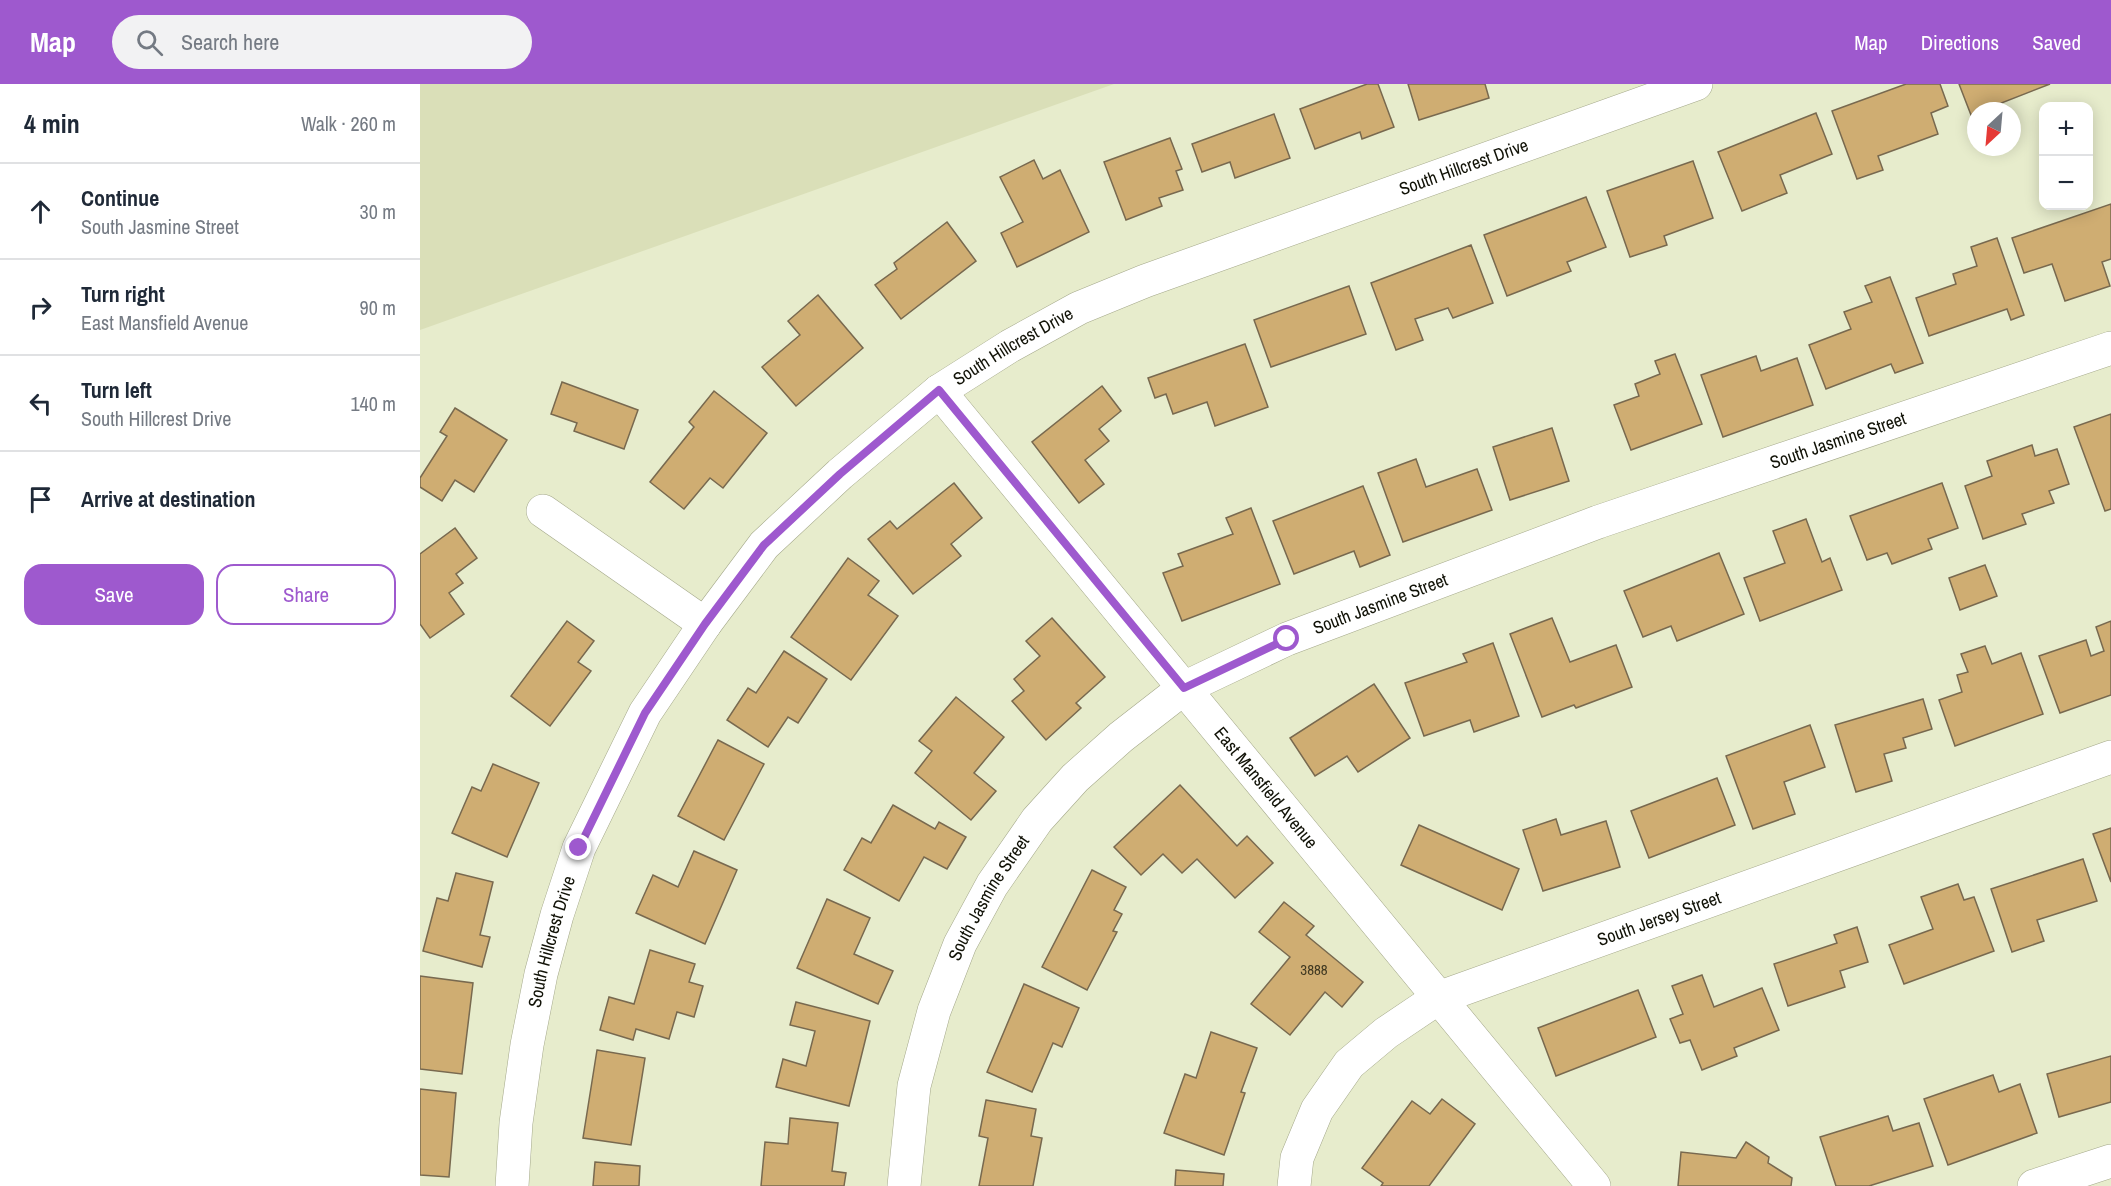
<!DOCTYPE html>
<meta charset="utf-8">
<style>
:root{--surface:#fff;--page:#f2f2f3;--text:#1f2937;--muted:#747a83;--line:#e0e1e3;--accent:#9e59ce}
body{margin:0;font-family:"Archivo Narrow",sans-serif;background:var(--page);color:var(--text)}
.controls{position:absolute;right:18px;top:18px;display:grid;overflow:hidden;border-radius:12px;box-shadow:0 3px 15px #0003}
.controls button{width:54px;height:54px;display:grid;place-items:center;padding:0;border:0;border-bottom:2px solid var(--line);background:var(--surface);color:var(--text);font:30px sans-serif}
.compass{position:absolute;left:1547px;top:18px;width:54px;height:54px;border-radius:50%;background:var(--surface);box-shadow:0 3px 15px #0003;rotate:206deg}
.stop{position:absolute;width:18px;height:18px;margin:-14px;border:4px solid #9e59ce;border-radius:50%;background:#fff}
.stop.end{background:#9e59ce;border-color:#fff;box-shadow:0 2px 6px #0008}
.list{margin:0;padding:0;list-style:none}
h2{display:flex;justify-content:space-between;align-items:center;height:78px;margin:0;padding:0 24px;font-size:26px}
h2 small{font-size:20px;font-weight:400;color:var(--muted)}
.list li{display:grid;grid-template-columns:39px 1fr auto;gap:18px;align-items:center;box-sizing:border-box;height:96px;padding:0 24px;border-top:2px solid var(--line)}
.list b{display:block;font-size:22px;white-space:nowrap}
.list p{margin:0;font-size:20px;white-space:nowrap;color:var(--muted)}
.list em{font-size:20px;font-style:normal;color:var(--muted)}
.actions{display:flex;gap:12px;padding:18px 24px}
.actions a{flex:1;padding:14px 0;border:2px solid var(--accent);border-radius:18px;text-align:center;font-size:21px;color:var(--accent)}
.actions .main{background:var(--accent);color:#fff}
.icon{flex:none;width:33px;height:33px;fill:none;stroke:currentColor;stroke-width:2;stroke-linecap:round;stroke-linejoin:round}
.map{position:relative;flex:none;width:1691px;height:1102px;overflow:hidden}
header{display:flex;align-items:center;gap:36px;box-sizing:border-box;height:84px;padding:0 30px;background:var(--accent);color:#fff}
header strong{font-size:28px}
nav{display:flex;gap:33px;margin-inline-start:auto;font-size:21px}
.search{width:420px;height:54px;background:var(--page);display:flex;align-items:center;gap:15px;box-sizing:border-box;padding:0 21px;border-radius:33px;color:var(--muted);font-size:22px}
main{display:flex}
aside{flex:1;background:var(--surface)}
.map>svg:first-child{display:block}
.built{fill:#dadfb8}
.building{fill:#cfad72;stroke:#78694f;stroke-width:1.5}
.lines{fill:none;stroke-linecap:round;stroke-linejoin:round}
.minor-casing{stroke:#a4a88a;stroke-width:34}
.minor{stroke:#fff;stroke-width:33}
.route{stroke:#9e59ce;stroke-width:8}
.labels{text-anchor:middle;stroke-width:4.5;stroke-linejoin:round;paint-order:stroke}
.number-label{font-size:15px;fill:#403922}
.street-label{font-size:18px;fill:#111207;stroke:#f5f9d9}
</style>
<header>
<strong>Map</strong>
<div class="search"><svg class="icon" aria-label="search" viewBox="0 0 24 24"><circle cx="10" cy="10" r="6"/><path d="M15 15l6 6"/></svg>Search here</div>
<nav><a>Map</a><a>Directions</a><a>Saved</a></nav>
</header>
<main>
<aside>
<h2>4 min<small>Walk · 260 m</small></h2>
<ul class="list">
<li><svg class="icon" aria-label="ahead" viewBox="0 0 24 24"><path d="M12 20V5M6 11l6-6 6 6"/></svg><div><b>Continue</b><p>South Jasmine Street</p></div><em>30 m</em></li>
<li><svg class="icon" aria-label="right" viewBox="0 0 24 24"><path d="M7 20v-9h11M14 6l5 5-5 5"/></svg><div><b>Turn right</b><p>East Mansfield Avenue</p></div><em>90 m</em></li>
<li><svg class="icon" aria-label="left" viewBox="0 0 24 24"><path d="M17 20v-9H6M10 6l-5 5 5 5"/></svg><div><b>Turn left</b><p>South Hillcrest Drive</p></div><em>140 m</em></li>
<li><svg class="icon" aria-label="arrive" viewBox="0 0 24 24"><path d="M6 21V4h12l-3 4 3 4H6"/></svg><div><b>Arrive at destination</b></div></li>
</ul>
<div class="actions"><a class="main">Save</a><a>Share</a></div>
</aside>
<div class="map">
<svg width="1691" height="1102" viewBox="0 0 1691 1102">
<rect width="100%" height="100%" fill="#e7eccc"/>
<polygon class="built" points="0,0 694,0 0,246"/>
<g class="building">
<polygon points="947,0 958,0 974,43 942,55 940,48 895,65 880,25"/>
<polygon points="988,0 1065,0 1069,14 999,36"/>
<polygon points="1486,0 1520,0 1528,22 1511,29 1518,50 1458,72 1463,86 1437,95 1412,27"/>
<polygon points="1539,0 1630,0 1561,27 1556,27 1551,31"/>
<polygon points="1396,29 1412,70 1360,91 1367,109 1322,127 1298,68"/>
<polygon points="854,30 870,74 815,94 810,78 782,88 772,60"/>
<polygon points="750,54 762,85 756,87 763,106 739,114 742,122 706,136 684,78"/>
<polygon points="614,76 623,95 640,86 669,148 597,183 581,149 603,138 580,93"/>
<polygon points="1273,77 1293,134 1244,152 1247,161 1210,173 1187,107"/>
<polygon points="1166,113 1186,163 1147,178 1151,187 1087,212 1064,151"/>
<polygon points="1691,120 1691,175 1682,178 1690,202 1645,217 1632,180 1604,189 1592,154"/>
<polygon points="527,138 556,177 481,235 455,201 477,185 474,179"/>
<polygon points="1577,154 1604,231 1591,236 1587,225 1509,252 1496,214 1536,200 1533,190 1557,182 1551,163"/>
<polygon points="1051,161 1073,219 1033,234 1028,224 995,235 1003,256 976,266 951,199"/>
<polygon points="1470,193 1503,279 1475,289 1471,280 1406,305 1389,261 1431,245 1424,228 1452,218 1445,202"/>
<polygon points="929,202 946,250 851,283 834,236"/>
<polygon points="398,211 443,264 376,322 342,283 380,251 368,237"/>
<polygon points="825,260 848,323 795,342 787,318 753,330 746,310 735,314 728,294"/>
<polygon points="1255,270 1282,340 1211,366 1194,321 1219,312 1215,300 1240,290 1235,277"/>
<polygon points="1336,272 1341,287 1377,274 1393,321 1303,353 1281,291"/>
<polygon points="142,298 218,326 204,365 154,347 157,339 131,330"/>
<polygon points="682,302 701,327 679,345 689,357 665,376 684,400 659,419 612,358"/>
<polygon points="294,307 347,349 303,404 290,394 264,425 230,398 274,343 269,338"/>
<polygon points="35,324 87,356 54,408 35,396 22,417 0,403 0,394 27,352 20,348"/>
<polygon points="1691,330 1691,425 1685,427 1654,343"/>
<polygon points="1132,344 1149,397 1090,416 1073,363"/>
<polygon points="1612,361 1615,372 1637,365 1649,400 1629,407 1634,419 1602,430 1606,440 1563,455 1545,402 1572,392 1567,377"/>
<polygon points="996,375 1006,403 1057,385 1072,426 983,458 958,389"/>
<polygon points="534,399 562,434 531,460 541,472 493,510 448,455 470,437 477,445"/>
<polygon points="1522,399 1538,444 1508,455 1512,465 1472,480 1467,469 1447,476 1430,432"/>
<polygon points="943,402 970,471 940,483 934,467 874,490 853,437"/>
<polygon points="831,424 860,500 762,537 743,489 763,482 758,470 813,450 806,434"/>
<polygon points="1386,435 1402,478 1410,474 1422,506 1340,537 1324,494 1365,479 1353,447"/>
<polygon points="35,444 57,474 36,490 43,499 29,509 44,530 10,554 0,540 0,470"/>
<polygon points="1299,469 1324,530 1257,557 1251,542 1223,553 1204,507"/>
<polygon points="428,474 459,497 448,511 478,532 431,596 371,553"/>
<polygon points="1565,481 1577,512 1540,526 1529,494"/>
<polygon points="632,534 685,593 656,619 661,624 626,656 592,617 604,607 594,595 620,572 606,557"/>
<polygon points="1132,534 1150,578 1196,561 1212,603 1156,624 1154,621 1122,633 1090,550"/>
<polygon points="147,537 174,557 158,578 171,587 130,642 91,612"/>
<polygon points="1691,537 1691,611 1640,629 1619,572 1666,556 1671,572 1684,567 1676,543"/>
<polygon points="1073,559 1099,632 1054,648 1050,636 1004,652 985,599 1047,578 1043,570"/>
<polygon points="1565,562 1572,580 1601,569 1623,630 1535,662 1519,616 1542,608 1537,591 1548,588 1541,570"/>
<polygon points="364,567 407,595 378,639 368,633 348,663 307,636 328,604 336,609"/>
<polygon points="954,600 990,654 938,688 927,672 895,692 870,654"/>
<polygon points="536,613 584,653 554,689 576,707 551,736 495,689 512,667 499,657"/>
<polygon points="1503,615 1512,645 1483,654 1486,664 1464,670 1472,697 1436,708 1415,641"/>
<polygon points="1390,641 1405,683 1364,698 1375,730 1333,745 1306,672"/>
<polygon points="298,656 344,680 304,756 258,732"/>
<polygon points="73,680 119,699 87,773 32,749 52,703 61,707"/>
<polygon points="1297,694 1315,741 1229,774 1211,727"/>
<polygon points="760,701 817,762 827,752 853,779 815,814 777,775 762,789 743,770 721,791 694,763"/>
<polygon points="473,721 515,745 519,738 546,753 527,785 504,773 479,817 424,786 442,754 451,759"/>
<polygon points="1136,735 1141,751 1186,737 1200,783 1123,807 1103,746"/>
<polygon points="999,741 1099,785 1082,826 981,781"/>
<polygon points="1691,744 1691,798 1673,750"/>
<polygon points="274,767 317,786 285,860 216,829 233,791 258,803"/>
<polygon points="1663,775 1677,817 1617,836 1624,857 1592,868 1571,805"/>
<polygon points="672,786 706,803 694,826 702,830 693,847 697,848 667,906 622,883"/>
<polygon points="36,789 73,798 60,851 70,853 62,883 3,867 17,814 28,817"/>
<polygon points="1538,800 1544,816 1554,813 1574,867 1484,900 1469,861 1513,845 1501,813"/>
<polygon points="407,815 450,834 434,870 473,887 458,920 377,884"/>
<polygon points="864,818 894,842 886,851 943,898 922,923 905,908 870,951 831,920 870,873 839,848"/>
<polygon points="1437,843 1448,878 1420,887 1425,903 1368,922 1354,880 1417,859 1414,851"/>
<polygon points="230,866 275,880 269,898 283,902 274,933 257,928 249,955 216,945 213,956 180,946 189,913 214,920"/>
<polygon points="1282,891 1294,923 1342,904 1359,946 1314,964 1317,972 1282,986 1270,956 1260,959 1250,935 1263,930 1252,902"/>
<polygon points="0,892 53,899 42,990 0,985"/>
<polygon points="604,900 659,924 642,963 633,959 612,1008 567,988"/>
<polygon points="1218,906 1236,953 1136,992 1118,944"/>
<polygon points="376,918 450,937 429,1022 356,1003 363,975 386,982 395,947 370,941"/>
<polygon points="791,948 837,964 821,1008 825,1009 804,1071 744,1049 765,990 776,994"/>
<polygon points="177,966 225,974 211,1061 163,1054"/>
<polygon points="1691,972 1691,1018 1639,1033 1627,990"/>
<polygon points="1573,991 1579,1008 1600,1000 1617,1049 1528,1081 1504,1015"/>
<polygon points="0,1005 36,1009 29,1093 0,1091"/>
<polygon points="1022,1015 1055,1040 1009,1102 961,1102 963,1099 942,1084 992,1017 1010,1030"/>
<polygon points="566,1016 616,1025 611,1052 622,1054 613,1102 559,1102 568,1054 559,1052"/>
<polygon points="1468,1032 1473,1047 1499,1039 1513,1082 1449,1102 1416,1102 1400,1053"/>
<polygon points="370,1034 418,1039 412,1087 426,1089 424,1102 341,1102 345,1058 368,1060"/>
<polygon points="1326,1058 1349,1073 1348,1079 1372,1094 1371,1102 1258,1102 1261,1068 1316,1074"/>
<polygon points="175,1078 220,1082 219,1102 173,1102"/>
<polygon points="756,1086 804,1090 803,1102 755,1102"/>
</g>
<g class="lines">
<g class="minor-casing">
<g id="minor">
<path id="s1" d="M519,307L1174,1102"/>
<polyline points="123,427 285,540"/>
<path id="s2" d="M92,1102L96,1039L107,961L121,890L137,831L159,764L225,629L285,540L344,461L420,390L519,307L590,262L659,224L725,197L1276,0"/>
<path id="s3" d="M484,1102L494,1002L514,927L540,860L572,801L617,736L655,694L701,653L764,604L867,555L1178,438L1691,264"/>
<path id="s4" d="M874,1102L877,1074L897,1026L929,980L966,949L1018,914L1691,673"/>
<polyline points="1614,1102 1691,1077"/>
</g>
</g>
<use href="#minor" class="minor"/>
</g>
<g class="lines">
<polyline class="route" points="159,764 225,629 285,540 344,461 420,390 519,306 764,604 867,555"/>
</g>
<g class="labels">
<g class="number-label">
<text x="894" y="891">3888</text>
</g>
<g class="street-label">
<text dy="6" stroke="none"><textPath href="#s2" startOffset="1508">South Hillcrest Drive</textPath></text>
<text dy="6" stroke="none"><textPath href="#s2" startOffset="1022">South Hillcrest Drive</textPath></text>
<text dy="6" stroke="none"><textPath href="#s3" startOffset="1294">South Jasmine Street</textPath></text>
<text dy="6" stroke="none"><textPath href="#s3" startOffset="808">South Jasmine Street</textPath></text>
<text dy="6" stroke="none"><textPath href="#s1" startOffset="514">East Mansfield Avenue</textPath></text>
<text dy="6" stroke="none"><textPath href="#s3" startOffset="304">South Jasmine Street</textPath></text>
<text dy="6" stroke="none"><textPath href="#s4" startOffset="482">South Jersey Street</textPath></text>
<text dy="6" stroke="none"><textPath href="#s2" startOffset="248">South Hillcrest Drive</textPath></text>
</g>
</g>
</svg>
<div class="controls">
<button>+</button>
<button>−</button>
</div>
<svg class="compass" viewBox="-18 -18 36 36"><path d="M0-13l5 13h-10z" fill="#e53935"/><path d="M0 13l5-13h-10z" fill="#747a83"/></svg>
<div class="stop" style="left:867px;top:555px"></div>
<div class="stop end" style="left:159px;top:764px"></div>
</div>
</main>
